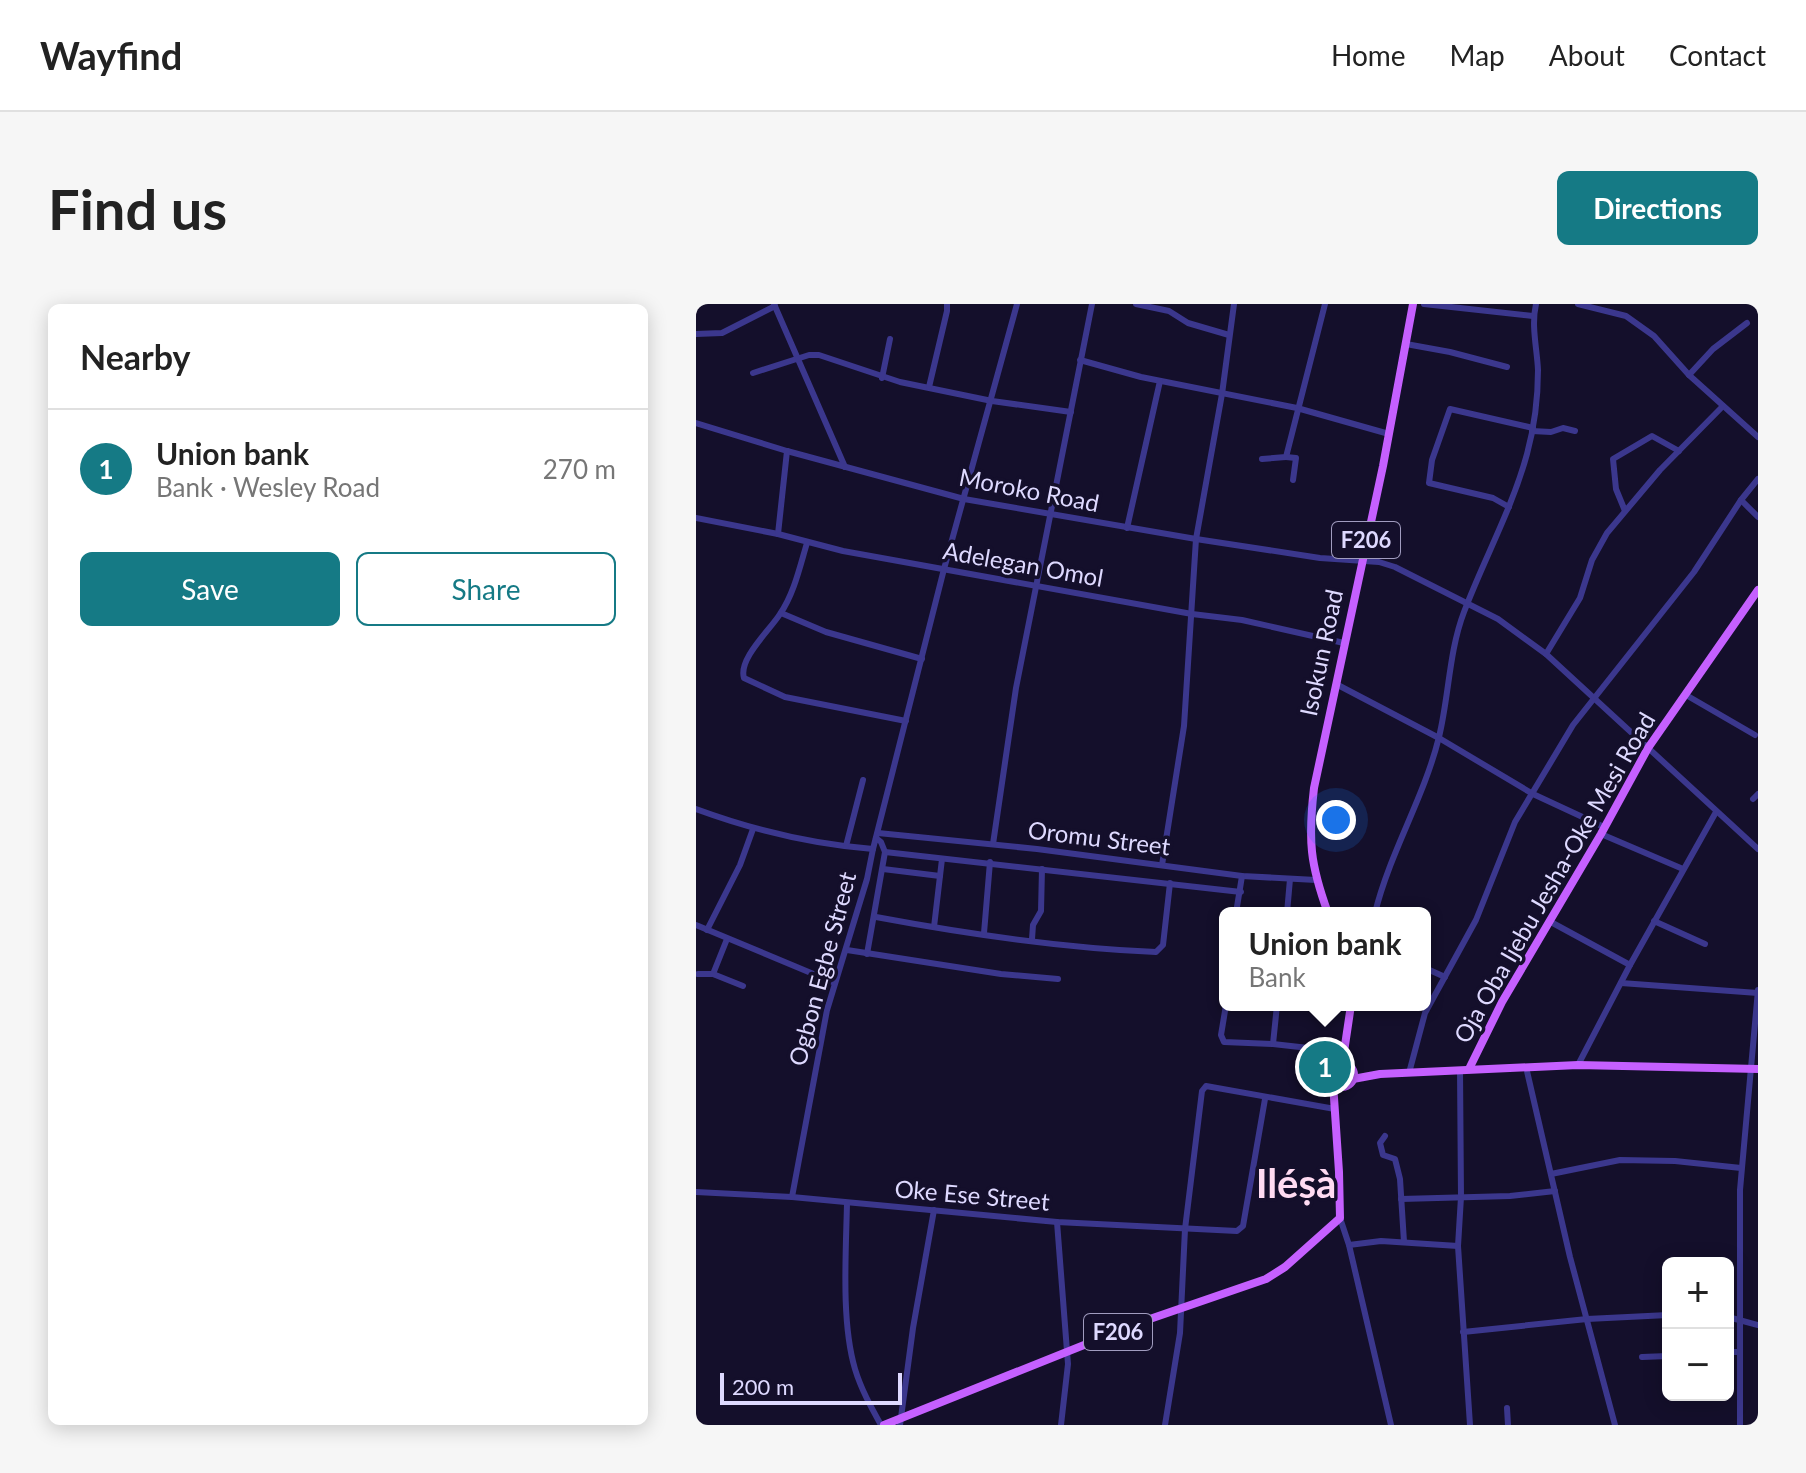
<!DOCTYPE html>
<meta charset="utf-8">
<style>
:root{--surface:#fff;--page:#f6f6f6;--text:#222;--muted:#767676;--line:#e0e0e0;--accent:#157a85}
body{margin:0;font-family:Lato,sans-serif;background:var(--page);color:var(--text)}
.controls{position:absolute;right:24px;bottom:24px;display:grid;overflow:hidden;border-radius:12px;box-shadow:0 4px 20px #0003}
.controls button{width:72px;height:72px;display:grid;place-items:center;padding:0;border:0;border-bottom:2px solid var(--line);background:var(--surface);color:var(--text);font:40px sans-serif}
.scale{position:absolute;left:24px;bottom:20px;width:182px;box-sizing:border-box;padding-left:8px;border:4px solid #ded9ff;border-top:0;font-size:22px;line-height:28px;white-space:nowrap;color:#ded9ff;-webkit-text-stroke:6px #140f2b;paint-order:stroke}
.you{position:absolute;left:640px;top:516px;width:28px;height:28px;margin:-20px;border:6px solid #fff;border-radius:50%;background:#1a73e8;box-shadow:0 0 0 12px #1a73e833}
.badge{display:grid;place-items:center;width:52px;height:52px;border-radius:50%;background:var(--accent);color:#fff;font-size:26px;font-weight:700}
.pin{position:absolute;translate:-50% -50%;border:4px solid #fff;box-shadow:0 2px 8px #0006}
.popup{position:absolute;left:523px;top:603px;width:212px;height:104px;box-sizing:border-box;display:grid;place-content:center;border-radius:12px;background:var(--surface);filter:drop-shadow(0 2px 6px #0005);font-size:26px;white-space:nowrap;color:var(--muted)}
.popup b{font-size:30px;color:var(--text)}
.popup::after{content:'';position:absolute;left:50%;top:100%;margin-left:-16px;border:16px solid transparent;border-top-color:var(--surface)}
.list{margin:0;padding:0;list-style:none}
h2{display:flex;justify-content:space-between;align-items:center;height:104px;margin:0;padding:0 32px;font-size:34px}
h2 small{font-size:26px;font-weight:400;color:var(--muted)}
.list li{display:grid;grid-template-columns:52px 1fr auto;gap:24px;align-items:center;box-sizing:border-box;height:120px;padding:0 32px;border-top:2px solid var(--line)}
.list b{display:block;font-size:30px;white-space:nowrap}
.list p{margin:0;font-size:26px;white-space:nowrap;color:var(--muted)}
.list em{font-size:26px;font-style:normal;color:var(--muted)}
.actions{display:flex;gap:16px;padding:24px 32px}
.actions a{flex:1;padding:18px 0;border:2px solid var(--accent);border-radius:12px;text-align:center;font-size:28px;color:var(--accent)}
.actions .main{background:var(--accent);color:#fff}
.map{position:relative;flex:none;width:1062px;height:1121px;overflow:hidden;border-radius:12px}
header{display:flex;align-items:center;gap:48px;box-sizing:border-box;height:112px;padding:0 40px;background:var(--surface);border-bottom:2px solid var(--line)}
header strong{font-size:38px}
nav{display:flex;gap:44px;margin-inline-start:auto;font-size:28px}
.intro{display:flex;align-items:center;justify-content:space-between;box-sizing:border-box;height:192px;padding:0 48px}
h1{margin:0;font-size:56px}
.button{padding:20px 36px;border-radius:12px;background:var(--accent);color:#fff;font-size:28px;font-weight:700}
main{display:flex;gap:48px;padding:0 48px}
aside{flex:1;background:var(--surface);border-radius:12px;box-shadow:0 4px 20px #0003}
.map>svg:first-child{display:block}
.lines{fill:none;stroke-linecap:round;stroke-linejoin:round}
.minor{stroke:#3b378d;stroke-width:6}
.major{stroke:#c560ff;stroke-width:8}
.labels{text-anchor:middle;stroke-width:7;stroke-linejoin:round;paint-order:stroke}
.shield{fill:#140f2b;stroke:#a19cbf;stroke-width:2}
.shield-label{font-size:22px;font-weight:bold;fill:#ded9ff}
.street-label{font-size:24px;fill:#ded9ff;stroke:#140f2b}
.town-label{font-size:40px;font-weight:bold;fill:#ffdbf2;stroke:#140f2b}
</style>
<header>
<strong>Wayfind</strong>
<nav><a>Home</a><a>Map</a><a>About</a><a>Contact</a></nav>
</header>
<div class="intro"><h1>Find us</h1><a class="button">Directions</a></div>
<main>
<aside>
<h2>Nearby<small></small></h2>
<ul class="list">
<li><span class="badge">1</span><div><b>Union bank</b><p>Bank · Wesley Road</p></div><em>270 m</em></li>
</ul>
<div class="actions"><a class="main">Save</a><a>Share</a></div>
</aside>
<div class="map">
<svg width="1062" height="1121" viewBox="0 0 1062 1121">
<rect width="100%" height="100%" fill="#140f2b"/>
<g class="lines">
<g class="minor">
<polyline points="78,0 149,163"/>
<polyline points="440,0 473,7 492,19 533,31"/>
<polyline points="728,0 837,12"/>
<polyline points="882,0 930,12 958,32 993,71 1062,133"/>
<polyline points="0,30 26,29 79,2"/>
<polyline points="710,40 754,48 811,63"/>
<polyline points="384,56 445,73 601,104 693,130"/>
<polyline points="57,69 113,51 123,51 204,78 296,97 375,108"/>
<polyline points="993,71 1017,45 1051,19"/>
<polyline points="186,74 194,35"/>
<polyline points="233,83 251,7 251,0"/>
<polyline points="0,119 91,147 268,195 500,235 624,254 683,258 699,263 802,315 850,350 1062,545"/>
<polyline points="836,127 855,128 867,124 879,127"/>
<polyline points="590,153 600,154 597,176"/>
<polyline points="566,155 590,153 629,0"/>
<polyline points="1045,196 1062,213"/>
<polyline points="813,203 797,194 733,179 736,156 754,105 837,124"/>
<polyline points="929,207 920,185 917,155 956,132 983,147"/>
<polyline points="0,214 82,230 147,247 496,310 546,316 648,339"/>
<polyline points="431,224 464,77"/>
<polyline points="82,230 91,147"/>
<path d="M111,239C104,262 98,290 84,310C74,326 42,355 48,374L89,393L210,417"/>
<polyline points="85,309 130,328 226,355"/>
<polyline points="850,350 884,294 896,256 911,229 964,166 1027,102"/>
<polyline points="640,380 743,434 837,490 908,523"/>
<polyline points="990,391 1059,431"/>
<polyline points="1057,495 1062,490"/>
<path d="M0,505C57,526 115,540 177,545"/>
<polyline points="182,529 341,545 546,572 620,576"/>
<polyline points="905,530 987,565"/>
<polyline points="297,540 320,384 396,0"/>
<polyline points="150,542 167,476"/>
<polyline points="189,548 545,588"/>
<polyline points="466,561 488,422 500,235 526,90 538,0"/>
<polyline points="187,565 244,572"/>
<polyline points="540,609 546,572"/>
<polyline points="591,609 594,575"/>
<path d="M679,609C694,548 728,494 743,433C753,392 753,347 768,308C788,255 816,205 831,150C838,124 842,93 842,66C841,44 835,22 840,0"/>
<path d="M180,613C271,630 366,644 460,648L467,641L474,579"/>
<polyline points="853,617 934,661"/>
<polyline points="958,617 1009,640"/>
<polyline points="0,621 139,679"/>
<polyline points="238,623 246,555"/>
<polyline points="11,626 44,561 57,525"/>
<polyline points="288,629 294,558"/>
<polyline points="336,635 337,621 345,607 346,565"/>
<polyline points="151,646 305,670 362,675"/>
<polyline points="171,650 189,548 185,538 180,534"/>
<polyline points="729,664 749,673"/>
<polyline points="2,670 17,670 31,635"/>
<polyline points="17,670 47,682"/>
<polyline points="925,679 1062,689"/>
<polyline points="530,701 525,731 528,738 577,740 648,748"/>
<polyline points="577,740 581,701"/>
<polyline points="882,761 934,661 1020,508"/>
<polyline points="830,763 874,953 919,1121"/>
<polyline points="764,766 765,893 762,942 774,1121"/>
<polyline points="713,769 729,709 780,616 819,518 877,421 998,268 1045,196 1062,175"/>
<polyline points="689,832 684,839 687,851 699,855 704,875 708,938"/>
<polyline points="855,870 924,856 979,857 1045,864"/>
<polyline points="0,888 96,893 361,918 541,927 547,922 569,795"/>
<polyline points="96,893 131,706 171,575 177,545 248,265 321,0"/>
<polyline points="705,895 814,892 859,887"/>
<path d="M151,899C150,949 145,1018 159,1065C165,1085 175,1103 185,1121"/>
<polyline points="644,914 653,941 695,1121"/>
<polyline points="361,918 372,1060 365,1121"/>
<polyline points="653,941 685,937 762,942"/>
<polyline points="1032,1013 1062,1021"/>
<polyline points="767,1028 891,1015 972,1011"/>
<polyline points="1032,1048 1044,1048"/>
<polyline points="946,1053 972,1052"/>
<polyline points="811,1104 812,1121"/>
<polyline points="204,1121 217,1024 238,906"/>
<polyline points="469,1121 484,1029 489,925 506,787 510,782 639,805"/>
<polyline points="1044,1121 1044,886 1062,686"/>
</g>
<g class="major">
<path d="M632,609C614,560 612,536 618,484L687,162L717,0"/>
<circle cx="646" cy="771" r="12"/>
<polyline points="650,760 648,748 655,701"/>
<polyline points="773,765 806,698 905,530 952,444 1062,286"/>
<polyline points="657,775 684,770 882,761 1062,765"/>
<polyline points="188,1121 448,1017 570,975 589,963 644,914 643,868 637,779"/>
</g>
</g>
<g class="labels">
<g class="shield">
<rect x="636" y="218" width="68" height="36" rx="6"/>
<rect x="388" y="1010" width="68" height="36" rx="6"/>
</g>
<g class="shield-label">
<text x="670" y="244">F206</text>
<text x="422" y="1036">F206</text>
</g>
<g class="street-label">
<text transform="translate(333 187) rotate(11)" y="8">Moroko Road</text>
<text transform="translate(327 261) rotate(10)" y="8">Adelegan Omol</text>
<text transform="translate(626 349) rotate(-78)" y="8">Isokun Road</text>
<text transform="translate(403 535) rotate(7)" y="8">Oromu Street</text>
<text transform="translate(859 574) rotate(-60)" y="8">Oja Oba Ijebu Jesha-Oke Mesi Road</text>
<text transform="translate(127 665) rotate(-75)" y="8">Ogbon Egbe Street</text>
<text transform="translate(276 892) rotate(5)" y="8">Oke Ese Street</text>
</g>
<g class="town-label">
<text x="600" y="894">Iléṣà</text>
</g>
</g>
</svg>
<div class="controls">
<button>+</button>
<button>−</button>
</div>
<div class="scale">200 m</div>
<div class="you"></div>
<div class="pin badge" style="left:629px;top:763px">1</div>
<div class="popup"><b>Union bank</b>Bank</div>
</div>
</main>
